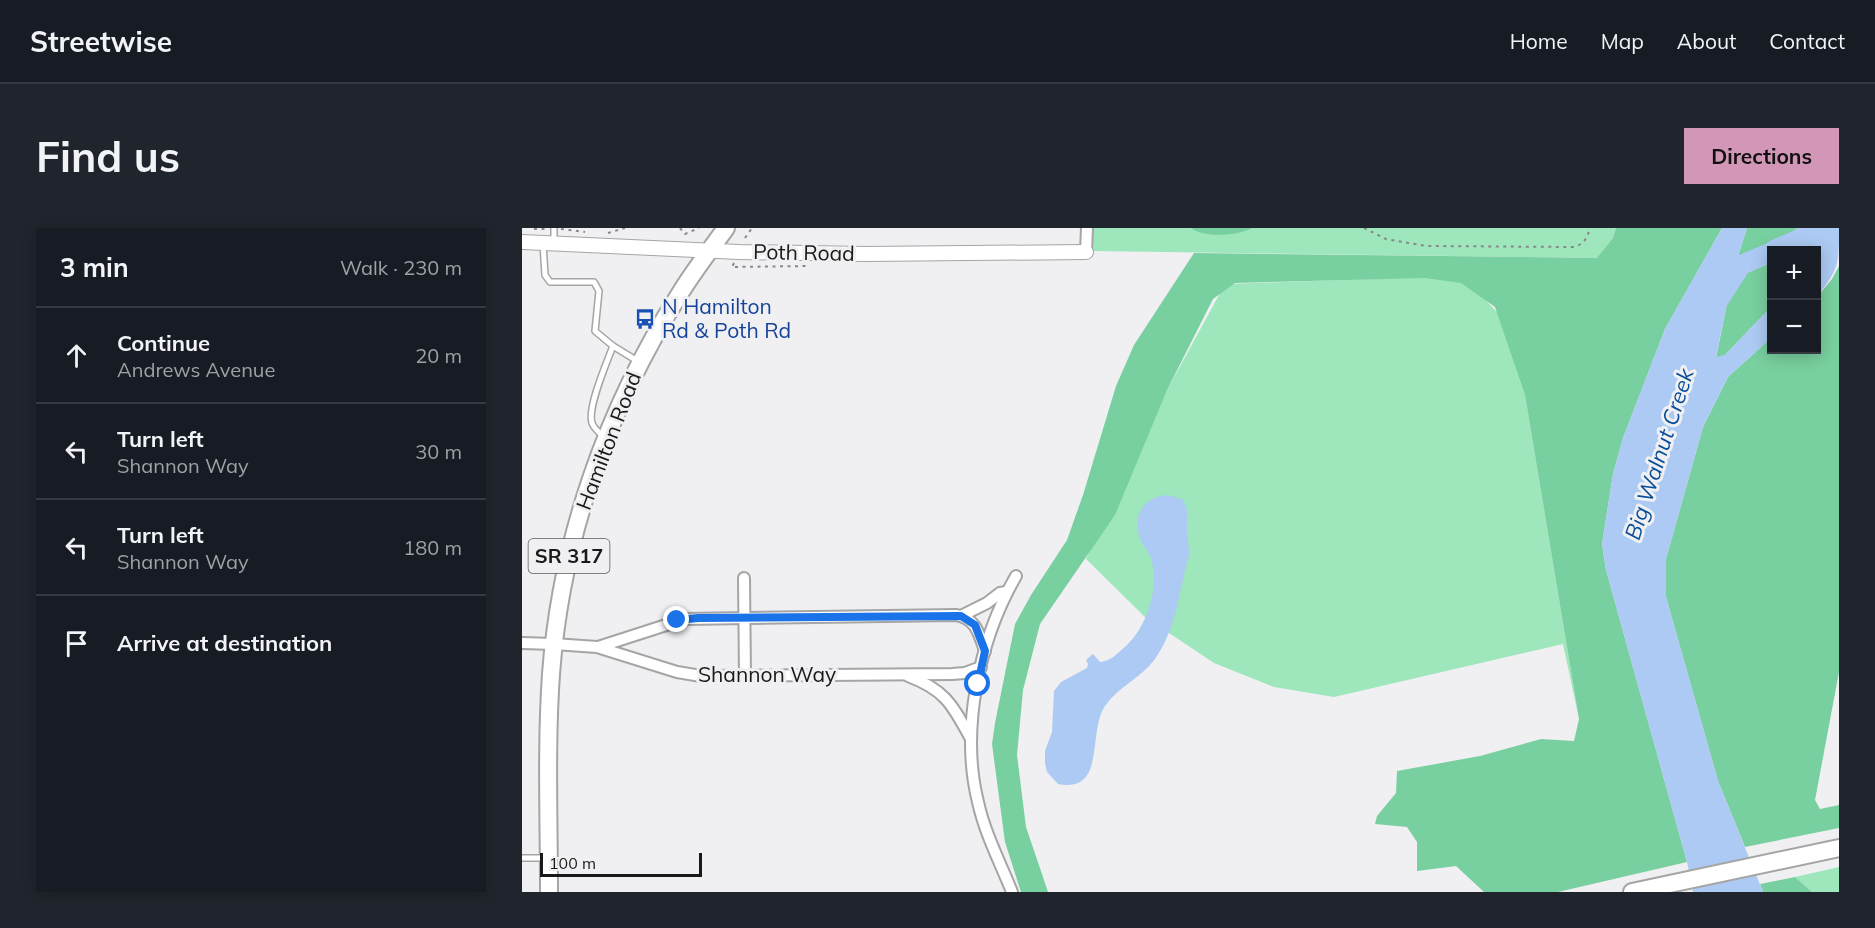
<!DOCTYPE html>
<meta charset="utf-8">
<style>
:root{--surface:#171b24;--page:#20242c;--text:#f1f3f6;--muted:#9ea1a6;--line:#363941;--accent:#d296b7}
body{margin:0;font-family:Mulish,sans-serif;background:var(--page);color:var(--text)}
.controls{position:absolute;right:18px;top:18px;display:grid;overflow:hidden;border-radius:0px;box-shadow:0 3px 15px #0003}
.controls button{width:54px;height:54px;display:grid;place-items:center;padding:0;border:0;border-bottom:2px solid var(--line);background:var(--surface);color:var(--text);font:30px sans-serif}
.scale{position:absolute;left:18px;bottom:15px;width:162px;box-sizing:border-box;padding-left:6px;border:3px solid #191919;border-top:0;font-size:16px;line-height:21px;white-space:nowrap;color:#191919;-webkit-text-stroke:4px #f0f0f2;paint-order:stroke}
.stop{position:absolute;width:18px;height:18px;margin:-14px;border:4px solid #1a73e8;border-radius:50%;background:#fff}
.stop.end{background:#1a73e8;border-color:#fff;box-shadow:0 2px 6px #0008}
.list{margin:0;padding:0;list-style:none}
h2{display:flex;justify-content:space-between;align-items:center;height:78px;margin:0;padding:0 24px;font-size:26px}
h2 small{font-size:20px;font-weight:400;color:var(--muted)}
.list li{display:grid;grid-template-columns:39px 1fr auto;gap:18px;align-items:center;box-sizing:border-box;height:96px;padding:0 24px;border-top:2px solid var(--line)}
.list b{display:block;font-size:22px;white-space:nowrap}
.list p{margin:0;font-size:20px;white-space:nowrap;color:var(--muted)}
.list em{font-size:20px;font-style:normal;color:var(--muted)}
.icon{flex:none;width:33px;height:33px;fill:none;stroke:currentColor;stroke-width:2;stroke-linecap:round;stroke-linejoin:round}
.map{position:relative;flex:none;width:1317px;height:664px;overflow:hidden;border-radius:0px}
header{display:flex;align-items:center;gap:36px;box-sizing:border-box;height:84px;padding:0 30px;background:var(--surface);border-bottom:2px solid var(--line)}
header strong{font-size:28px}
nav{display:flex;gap:33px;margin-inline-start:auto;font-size:21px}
.intro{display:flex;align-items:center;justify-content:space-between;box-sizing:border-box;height:144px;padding:0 36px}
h1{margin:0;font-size:42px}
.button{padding:15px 27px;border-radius:0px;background:var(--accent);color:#111;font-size:21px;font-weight:700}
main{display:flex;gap:36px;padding:0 36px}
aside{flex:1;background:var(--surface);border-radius:0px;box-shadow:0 3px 15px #0003}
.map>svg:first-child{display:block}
.green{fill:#9ee6bc}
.forest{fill:#78cf9f}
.water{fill:#accaf3}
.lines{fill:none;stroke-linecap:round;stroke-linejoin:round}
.river{stroke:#accaf3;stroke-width:20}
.service-casing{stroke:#a5a5a6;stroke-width:8}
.minor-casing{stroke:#a5a5a6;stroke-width:14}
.tertiary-casing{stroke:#a5a5a6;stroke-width:16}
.primary-casing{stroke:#a5a5a6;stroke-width:20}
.path{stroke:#888889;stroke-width:2;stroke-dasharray:3 4.5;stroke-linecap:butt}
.service{stroke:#fff;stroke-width:5}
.minor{stroke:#fff;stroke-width:10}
.tertiary{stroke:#fff;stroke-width:14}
.primary{stroke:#fff;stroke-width:16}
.route{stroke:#1a73e8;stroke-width:8}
.labels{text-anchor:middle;stroke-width:6;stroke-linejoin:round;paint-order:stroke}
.shield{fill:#f0f0f2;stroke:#5a5a5a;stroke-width:1.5}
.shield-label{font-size:20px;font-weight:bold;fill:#191919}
.street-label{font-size:21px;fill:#191919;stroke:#f0f0f2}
.transit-label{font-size:21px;fill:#164399;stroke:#f0f0f2;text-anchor:start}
.water-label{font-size:22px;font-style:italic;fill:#094e9b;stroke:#f0f0f2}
</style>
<header>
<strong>Streetwise</strong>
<nav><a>Home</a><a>Map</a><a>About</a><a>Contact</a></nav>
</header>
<div class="intro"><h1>Find us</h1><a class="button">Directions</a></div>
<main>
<aside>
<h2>3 min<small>Walk · 230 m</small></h2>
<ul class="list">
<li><svg class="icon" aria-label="ahead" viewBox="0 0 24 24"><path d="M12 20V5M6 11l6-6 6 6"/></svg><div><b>Continue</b><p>Andrews Avenue</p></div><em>20 m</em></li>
<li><svg class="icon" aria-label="left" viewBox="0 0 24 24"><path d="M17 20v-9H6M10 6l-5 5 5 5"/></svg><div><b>Turn left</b><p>Shannon Way</p></div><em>30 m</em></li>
<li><svg class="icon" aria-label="left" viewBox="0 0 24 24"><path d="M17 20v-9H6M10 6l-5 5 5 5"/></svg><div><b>Turn left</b><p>Shannon Way</p></div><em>180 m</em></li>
<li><svg class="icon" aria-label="arrive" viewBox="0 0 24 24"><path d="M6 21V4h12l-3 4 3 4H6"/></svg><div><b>Arrive at destination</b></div></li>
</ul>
</aside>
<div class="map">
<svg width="1317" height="664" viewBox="0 0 1317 664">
<rect width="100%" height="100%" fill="#f0f0f2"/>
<g class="green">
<polygon points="570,0 1094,0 1091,10 1076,30 570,23"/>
<polygon points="940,48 976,85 1003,167 1057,491 1041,416 812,469 752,459 692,435 623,389 564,331 645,162 703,56"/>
<polygon points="1317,639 1317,664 1290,664 1273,649"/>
</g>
<g class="forest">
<path d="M669,0H730C716,8 681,10 669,0Z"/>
<polygon points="1094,0 1200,0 1143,101 1101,210 1091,246 1080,316 1084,342 1165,634 1036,664 962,664 934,638 895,643 895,614 885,599 853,596 855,588 874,565 875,543 958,528 1019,511 1052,513 1057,491 1003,167 973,79 939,55 903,50 713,55 691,71 645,162 593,287 518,396 501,462 495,527 504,599 526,664 499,664 483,614 470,516 473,495 493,396 509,367 545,312 561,267 594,158 612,117 672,25 1075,30 1091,10"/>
<polygon points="1225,0 1290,0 1285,22 1250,22 1249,79 1203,127 1194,130 1212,41"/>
<polygon points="1317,38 1317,444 1293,572 1298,581 1317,577 1317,600 1223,619 1196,553 1144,369 1144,331 1181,199 1206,149 1249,110 1250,122 1294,122 1295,69 1310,51"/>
<polygon points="1273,649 1290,664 1241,664 1238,656"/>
</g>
<g class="water">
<polygon points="1200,0 1225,0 1212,41 1194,129 1203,127 1249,79 1249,110 1206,149 1181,199 1144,331 1144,369 1196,553 1241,664 1171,664 1165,634 1084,342 1080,316 1091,246 1101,210 1143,101"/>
<path d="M1290,0H1317C1317,37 1317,40 1295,69L1294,22H1285Z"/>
<path d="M645,267L660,271C669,283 664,292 665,306C665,313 668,319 667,327C657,362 655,400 633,431C619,450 596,459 583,478C565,505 585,565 536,556L525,544L523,535V523L530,504L532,463L539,454L565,440L566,436L564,432L571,426L578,434C588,434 597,424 605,417C625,398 638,358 629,331C627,323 620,318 618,310C610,287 621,270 645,267Z"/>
</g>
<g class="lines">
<g class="river">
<polyline points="1252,22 1280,10 1286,0"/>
<polyline points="1196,73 1219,37 1250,24"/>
</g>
<g class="service-casing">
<g id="service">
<polyline points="32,0 32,14"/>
<path d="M21,16L23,47L28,54H72L77,63L73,103L91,118C85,134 65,180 70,195C72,201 78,205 82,209"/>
<polyline points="91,118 117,134"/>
<polyline points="0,630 25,630"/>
</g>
</g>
<g class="minor-casing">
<g id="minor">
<polyline points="564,24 565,0"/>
<polyline points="222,350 223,448"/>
<polyline points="439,388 465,375 478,365 484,364"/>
<polyline points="0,415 32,416 75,419 155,444 179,448 430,446 443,445 459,439"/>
<path d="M76,419L163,391L434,387C454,390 457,406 463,423"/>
<path d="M386,448C424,462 431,478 449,511"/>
<path d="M490,664C478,634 463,606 456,574C438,502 457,412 494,348"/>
</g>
</g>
<g class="tertiary-casing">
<polyline id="tertiary" points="0,14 217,24 344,26 564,24"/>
</g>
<g class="primary-casing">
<g id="primary">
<path d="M27,664C27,592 24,518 29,446C39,311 85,181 157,67C171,44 188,22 204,0"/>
<polyline points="1110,664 1317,620"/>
</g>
</g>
<g class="path">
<polyline points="158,0 163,6 177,0"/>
<path d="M842,0L864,11L904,18L1051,19C1062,17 1065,10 1068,0"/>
<polyline points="12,1 24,1"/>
<polyline points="39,1 63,4"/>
<polyline points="86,5 103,0"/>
<polyline points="223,10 230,0"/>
<polyline points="212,35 210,39 286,38"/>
</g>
<use href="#service" class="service"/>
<use href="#minor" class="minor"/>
<use href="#tertiary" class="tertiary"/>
<use href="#primary" class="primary"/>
</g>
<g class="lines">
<polyline class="route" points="155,392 176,390 439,388 453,397 463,423 456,456"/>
</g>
<defs>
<g id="bus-bare" transform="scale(1.62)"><path d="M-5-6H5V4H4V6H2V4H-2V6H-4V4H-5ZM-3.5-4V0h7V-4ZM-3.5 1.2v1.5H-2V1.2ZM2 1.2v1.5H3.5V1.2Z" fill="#1a4fb4" stroke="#f0f0f2" stroke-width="2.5" paint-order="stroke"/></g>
</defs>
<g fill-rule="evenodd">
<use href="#bus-bare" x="123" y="91"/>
</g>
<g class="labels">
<rect class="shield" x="6.5" y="311" width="81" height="34" rx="4.5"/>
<g class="shield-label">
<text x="47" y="335">SR 317</text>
</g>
<g class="street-label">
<text transform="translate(282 25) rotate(1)" y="7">Poth Road</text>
<text transform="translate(87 213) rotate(-69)" y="7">Hamilton Road</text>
<text x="245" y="454">Shannon Way</text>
</g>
<g class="transit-label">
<text x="140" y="86">N Hamilton<tspan x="140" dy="24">Rd &amp; Poth Rd</tspan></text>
</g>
<g class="water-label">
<text transform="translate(1137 226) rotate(-72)" y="8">Big Walnut Creek</text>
</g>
</g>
</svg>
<div class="controls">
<button>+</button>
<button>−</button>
</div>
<div class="scale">100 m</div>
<div class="stop" style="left:456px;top:456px"></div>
<div class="stop end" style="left:155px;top:392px"></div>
</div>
</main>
